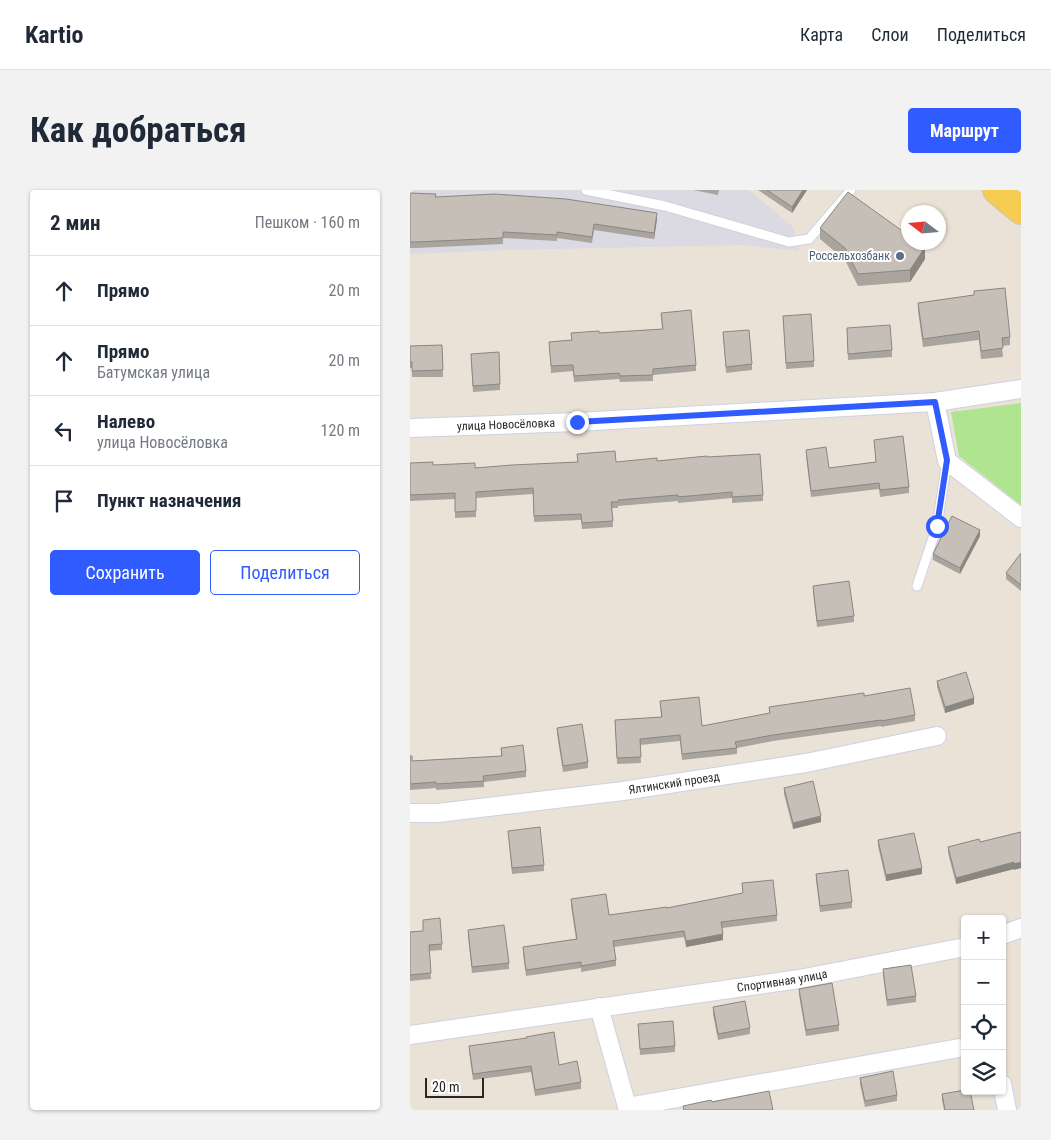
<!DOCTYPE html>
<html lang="ru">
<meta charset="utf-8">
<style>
:root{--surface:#fff;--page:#f2f2f3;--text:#1f2937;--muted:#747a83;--line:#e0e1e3;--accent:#305cff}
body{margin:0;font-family:"Roboto Condensed",sans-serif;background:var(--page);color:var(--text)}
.controls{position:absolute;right:15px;bottom:15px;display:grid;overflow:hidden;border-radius:5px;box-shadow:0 1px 4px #0004}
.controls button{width:45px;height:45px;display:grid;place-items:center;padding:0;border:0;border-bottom:1px solid var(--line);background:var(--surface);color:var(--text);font:25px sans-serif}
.compass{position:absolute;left:491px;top:15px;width:45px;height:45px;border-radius:50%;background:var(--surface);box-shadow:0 1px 4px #0004;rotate:286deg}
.scale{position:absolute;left:15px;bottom:12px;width:59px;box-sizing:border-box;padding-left:5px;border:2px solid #272727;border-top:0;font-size:14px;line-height:18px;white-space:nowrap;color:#272727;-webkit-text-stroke:4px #fff;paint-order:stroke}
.stop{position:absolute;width:15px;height:15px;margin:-11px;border:4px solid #305cff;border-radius:50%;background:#fff}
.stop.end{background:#305cff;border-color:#fff;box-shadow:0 1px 5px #0008}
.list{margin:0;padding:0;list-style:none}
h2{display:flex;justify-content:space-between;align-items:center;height:65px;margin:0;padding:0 20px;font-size:21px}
h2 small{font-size:16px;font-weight:400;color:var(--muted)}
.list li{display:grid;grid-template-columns:32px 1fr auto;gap:15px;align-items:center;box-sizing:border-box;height:70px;padding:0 20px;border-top:1px solid var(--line)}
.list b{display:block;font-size:19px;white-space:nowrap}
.list p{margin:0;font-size:16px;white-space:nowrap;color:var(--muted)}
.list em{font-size:16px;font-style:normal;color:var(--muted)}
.actions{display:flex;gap:10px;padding:15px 20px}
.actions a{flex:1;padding:11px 0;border:1px solid var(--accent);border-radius:5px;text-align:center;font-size:18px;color:var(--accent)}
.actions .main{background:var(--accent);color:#fff}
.icon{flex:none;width:28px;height:28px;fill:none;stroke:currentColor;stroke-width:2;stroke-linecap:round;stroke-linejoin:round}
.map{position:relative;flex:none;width:611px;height:920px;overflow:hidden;border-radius:5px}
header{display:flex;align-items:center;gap:30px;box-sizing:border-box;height:70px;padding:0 25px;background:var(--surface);border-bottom:1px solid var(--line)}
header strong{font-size:24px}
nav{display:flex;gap:28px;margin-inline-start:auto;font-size:18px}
.intro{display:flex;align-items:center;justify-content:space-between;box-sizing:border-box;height:120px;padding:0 30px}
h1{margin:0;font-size:35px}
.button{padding:12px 22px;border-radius:5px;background:var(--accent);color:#fff;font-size:18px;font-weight:700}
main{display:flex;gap:30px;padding:0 30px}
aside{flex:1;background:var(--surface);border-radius:5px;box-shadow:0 1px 4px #0004}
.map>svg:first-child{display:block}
.industrial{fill:#dbd9e2}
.green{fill:#afe491}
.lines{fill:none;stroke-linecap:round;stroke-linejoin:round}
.service-casing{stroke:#cdd1e1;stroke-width:11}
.minor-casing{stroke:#cdd1e1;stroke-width:20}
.primary-casing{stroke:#c7c7c7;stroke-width:30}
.service{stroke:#fff;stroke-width:9}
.minor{stroke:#fff;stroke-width:18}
.primary{stroke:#f5cb52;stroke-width:28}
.wall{fill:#a9a49d}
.shaded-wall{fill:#8a8680}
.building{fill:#c5bfb7;stroke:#8a8680}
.route{stroke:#305cff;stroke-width:6}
.service-dot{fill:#5c6f8a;stroke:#fff;stroke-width:2}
.labels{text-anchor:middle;stroke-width:4;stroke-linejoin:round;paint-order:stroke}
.service-label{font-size:12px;fill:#4e5e75;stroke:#fff;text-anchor:end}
.street-label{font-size:12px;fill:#272727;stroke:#fff}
</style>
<header>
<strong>Kartio</strong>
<nav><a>Карта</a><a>Слои</a><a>Поделиться</a></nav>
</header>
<div class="intro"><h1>Как добраться</h1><a class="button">Маршрут</a></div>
<main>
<aside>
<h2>2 мин<small>Пешком · 160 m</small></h2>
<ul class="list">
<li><svg class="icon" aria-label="ahead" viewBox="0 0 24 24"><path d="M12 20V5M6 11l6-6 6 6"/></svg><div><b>Прямо</b></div><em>20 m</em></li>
<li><svg class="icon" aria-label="ahead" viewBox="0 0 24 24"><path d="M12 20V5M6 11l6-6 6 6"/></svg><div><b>Прямо</b><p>Батумская улица</p></div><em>20 m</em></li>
<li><svg class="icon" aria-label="left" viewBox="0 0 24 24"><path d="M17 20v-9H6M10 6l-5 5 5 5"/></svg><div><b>Налево</b><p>улица Новосёловка</p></div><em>120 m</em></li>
<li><svg class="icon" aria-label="arrive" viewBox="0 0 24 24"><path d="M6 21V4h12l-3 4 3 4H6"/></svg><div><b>Пункт назначения</b></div></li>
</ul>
<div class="actions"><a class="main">Сохранить</a><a>Поделиться</a></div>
</aside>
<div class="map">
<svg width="611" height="920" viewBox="0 0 611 920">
<rect width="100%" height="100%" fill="#ebe2d7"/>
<polygon class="industrial" points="0,0 339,0 383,37 389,61 333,55 96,60 0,64"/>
<polygon class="green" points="611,213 611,315 549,266 541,222"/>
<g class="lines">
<g class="service-casing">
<g id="service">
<polyline points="176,0 255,16 379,52 399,49 441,0"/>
<polyline points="507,396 527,336 537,271"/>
</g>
</g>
<g class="minor-casing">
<g id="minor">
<polyline points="525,212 537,271 611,328"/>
<path id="s1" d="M0,238L167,232L525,212L611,199"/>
<path id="s2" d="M0,623H28L213,601L396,573L527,546"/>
<polyline points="592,745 611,738"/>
<polyline points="189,817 218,920"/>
<path id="s3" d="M0,845L389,789L555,757"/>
<polyline points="592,894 597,920"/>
<polyline points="217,917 555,857"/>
</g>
</g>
<g class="primary-casing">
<polyline id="primary" points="587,0 611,20"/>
</g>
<use href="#service" class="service"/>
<use href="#minor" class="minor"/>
<use href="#primary" class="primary"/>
</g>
<g class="wall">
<polygon points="283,0 309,0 308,5"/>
<polygon points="348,0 397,0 382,23"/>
<polygon points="0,3 26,7 247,29 244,49 184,40 182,53 147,48 147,51 93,48 93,54 6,58 0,58"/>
<polygon points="410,38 515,69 500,92 448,96 435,70 410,49"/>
<polygon points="564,101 600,147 600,155 592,156 593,167 571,169 569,150 513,157 508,121 508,113 564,105"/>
<polygon points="251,123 286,175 286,181 243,185 243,191 210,192 209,189 164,192 163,181 141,183 139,152 161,150 189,143 252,139"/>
<polygon points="373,126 404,171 404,177 376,179"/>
<polygon points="437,138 482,160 482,167 438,170"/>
<polygon points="313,142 342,174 342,180 316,183"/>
<polygon points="32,155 33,187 2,187 2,178 0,178 0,156"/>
<polygon points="61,170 90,194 90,200 63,202"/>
<polygon points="464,250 499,297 499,303 470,307 469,299 401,307 396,266 396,260 419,278 466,272"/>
<polygon points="167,264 206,272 247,271 297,267 353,305 353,311 322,313 322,308 268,313 268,311 208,316 208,318 202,318 203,337 172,339 171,330 124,332 123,304 66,308 66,327 45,328 45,309 0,311 0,273 65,278 167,272"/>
<polygon points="570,346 550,384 523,370 523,364"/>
<polygon points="611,363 611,401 596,389 596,383"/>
<polygon points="403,396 444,426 444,432 407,437 403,402"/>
<polygon points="527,491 564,514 535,523 527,497"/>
<polygon points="454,506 505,525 505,531 471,537 471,536 363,551 327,558 327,564 272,570 270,551 230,555 231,573 207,574 205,530 251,527 250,511 292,536 359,523 359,517"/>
<polygon points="147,538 178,572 178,578 153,582 147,544"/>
<polygon points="91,558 116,581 116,587 74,592 74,597 26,600 26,598 0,600 0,566 2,571 91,566"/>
<polygon points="374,598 411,632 383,639 374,604"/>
<polygon points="98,641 134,675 134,681 102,684"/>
<polygon points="611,642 604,680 604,679 546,694 538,663 538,657 570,652"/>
<polygon points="468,650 512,684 476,691 468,656"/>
<polygon points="406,684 442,712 442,718 410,722 406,690"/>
<polygon points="332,693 367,725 367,731 312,738 313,750 276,757 274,747 204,757 206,770 206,776 171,782 171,778 116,786 113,763 113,757 166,749 161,716 161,709 199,725 257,718 333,703"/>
<polygon points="13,730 32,754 32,760 19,761 21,789 0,791 0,742 13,741"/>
<polygon points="58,740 99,773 99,779 62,783 58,746"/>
<polygon points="473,779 506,806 506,812 477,816 473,785"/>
<polygon points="389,799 429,835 429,841 396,846 389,805"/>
<polygon points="303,817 340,838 340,844 308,850 303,824"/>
<polygon points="228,834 265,856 265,862 230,865"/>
<polygon points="59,856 149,875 171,892 171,899 125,906 121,882 63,890 59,862"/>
<polygon points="450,888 487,905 487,911 455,917 450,894"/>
<polygon points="532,904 564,920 534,920 532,910"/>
</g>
<g class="shaded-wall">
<polygon points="393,0 397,0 382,23 382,17"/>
<polygon points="247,23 247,29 244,49 244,43"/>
<polygon points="515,57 515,69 500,92 500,80"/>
<polygon points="570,340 570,346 550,384 550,378"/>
<polygon points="564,508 564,514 535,523 535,517"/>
<polygon points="411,626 411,632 383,639 383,633"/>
<polygon points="604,672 604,679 546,694 546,688"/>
<polygon points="611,672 611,678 604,680 604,674"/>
<polygon points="512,678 512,684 476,691 476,685"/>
<polygon points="313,744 313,750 276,757 276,751"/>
</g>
<g class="building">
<polygon points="357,0 393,0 382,17"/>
<polygon points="438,2 498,45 498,52 508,52 515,57 500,80 448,84 435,58 410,38"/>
<polygon points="0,3 26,4 25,7 85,4 156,9 247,23 244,43 184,34 182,47 147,42 147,45 93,42 93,48 6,52 0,52"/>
<polygon points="595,98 600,147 592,148 593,158 571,161 569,141 513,149 508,113 564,105 564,101"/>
<polygon points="281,120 286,175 243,179 243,185 210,186 209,183 164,186 163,175 141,176 139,152 162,150 161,143 189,141 189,143 253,139 251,123"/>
<polygon points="401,124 404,171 376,173 373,126"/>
<polygon points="480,135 482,160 438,164 437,138"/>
<polygon points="339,140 342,174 316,177 313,142"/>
<polygon points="32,155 33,180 2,181 2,172 0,172 0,156"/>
<polygon points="89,162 90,194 63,196 61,164"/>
<polygon points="493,246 499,297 470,300 469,293 401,301 396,260 416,257 419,278 466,272 464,250"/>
<polygon points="205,261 206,272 247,268 247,271 297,266 297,267 350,264 353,305 322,307 322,302 268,307 268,305 208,310 208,312 201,312 203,331 172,333 171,324 124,326 123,298 66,302 66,321 45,322 45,303 0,305 0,273 23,272 23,275 65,273 65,278 102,275 168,272 167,264"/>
<polygon points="542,326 570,340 550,378 523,364"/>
<polygon points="611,363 611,395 596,383"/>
<polygon points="439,391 444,426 407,431 403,396"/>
<polygon points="556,482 564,508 535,517 527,491"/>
<polygon points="500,498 505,525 471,531 471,530 363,545 325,552 327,558 272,564 270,545 230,549 231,567 207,568 205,530 252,527 250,511 289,507 292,536 360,523 359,517 454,503 454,506"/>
<polygon points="172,534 178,572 153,576 147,538"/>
<polygon points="113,555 116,581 73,586 74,591 26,594 26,592 0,594 0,566 2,566 2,571 92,566 91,558"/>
<polygon points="403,591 411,626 383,633 374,598"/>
<polygon points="130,637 134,675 102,678 98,641"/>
<polygon points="611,642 611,672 604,674 604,672 546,688 538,657 569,649 570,652"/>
<polygon points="504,643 512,678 476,685 468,650"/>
<polygon points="438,680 442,712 410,716 406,684"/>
<polygon points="363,690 367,725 311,732 313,744 276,751 274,741 203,751 206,770 171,776 171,772 116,780 113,757 167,749 161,709 196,704 199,725 257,717 257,718 333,703 332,693"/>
<polygon points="30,728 32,754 19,755 21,783 0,785 0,742 13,741 13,730"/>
<polygon points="94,735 99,773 62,777 58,740"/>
<polygon points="501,775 506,806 477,810 473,779"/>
<polygon points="422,793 429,835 396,840 389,799"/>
<polygon points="335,811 340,838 308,844 303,817"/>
<polygon points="263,831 265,856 230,859 228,834"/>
<polygon points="144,842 149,875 167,871 171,892 125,900 121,876 63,884 59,856 117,848 116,847"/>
<polygon points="483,881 487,905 455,911 450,888"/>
<polygon points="555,900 555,901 560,901 564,920 535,920 532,904"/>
<polygon points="359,901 363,920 274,920 273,916 301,910 302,912"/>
</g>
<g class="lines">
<polyline class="route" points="167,232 525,212 537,270 527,336"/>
</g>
<circle class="service-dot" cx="490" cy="66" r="5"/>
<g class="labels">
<g class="service-label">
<text x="480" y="70">Россельхозбанк</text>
</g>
<g class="street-label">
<text dy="4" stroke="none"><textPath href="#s1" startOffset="96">улица Новосёловка</textPath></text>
<text dy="4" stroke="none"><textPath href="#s2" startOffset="266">Ялтинский проезд</textPath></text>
<text dy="4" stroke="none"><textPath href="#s3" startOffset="376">Спортивная улица</textPath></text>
</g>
</g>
</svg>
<div class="controls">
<button>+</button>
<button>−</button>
<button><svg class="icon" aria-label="locate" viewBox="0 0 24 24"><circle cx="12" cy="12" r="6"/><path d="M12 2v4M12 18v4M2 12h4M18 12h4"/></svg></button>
<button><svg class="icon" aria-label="layers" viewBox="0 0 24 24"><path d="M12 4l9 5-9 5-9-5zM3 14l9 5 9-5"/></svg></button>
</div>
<svg class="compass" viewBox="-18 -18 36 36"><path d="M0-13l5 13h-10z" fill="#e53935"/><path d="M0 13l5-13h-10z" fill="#747a83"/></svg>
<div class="scale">20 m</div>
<div class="stop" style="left:527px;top:336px"></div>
<div class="stop end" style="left:167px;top:232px"></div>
</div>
</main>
